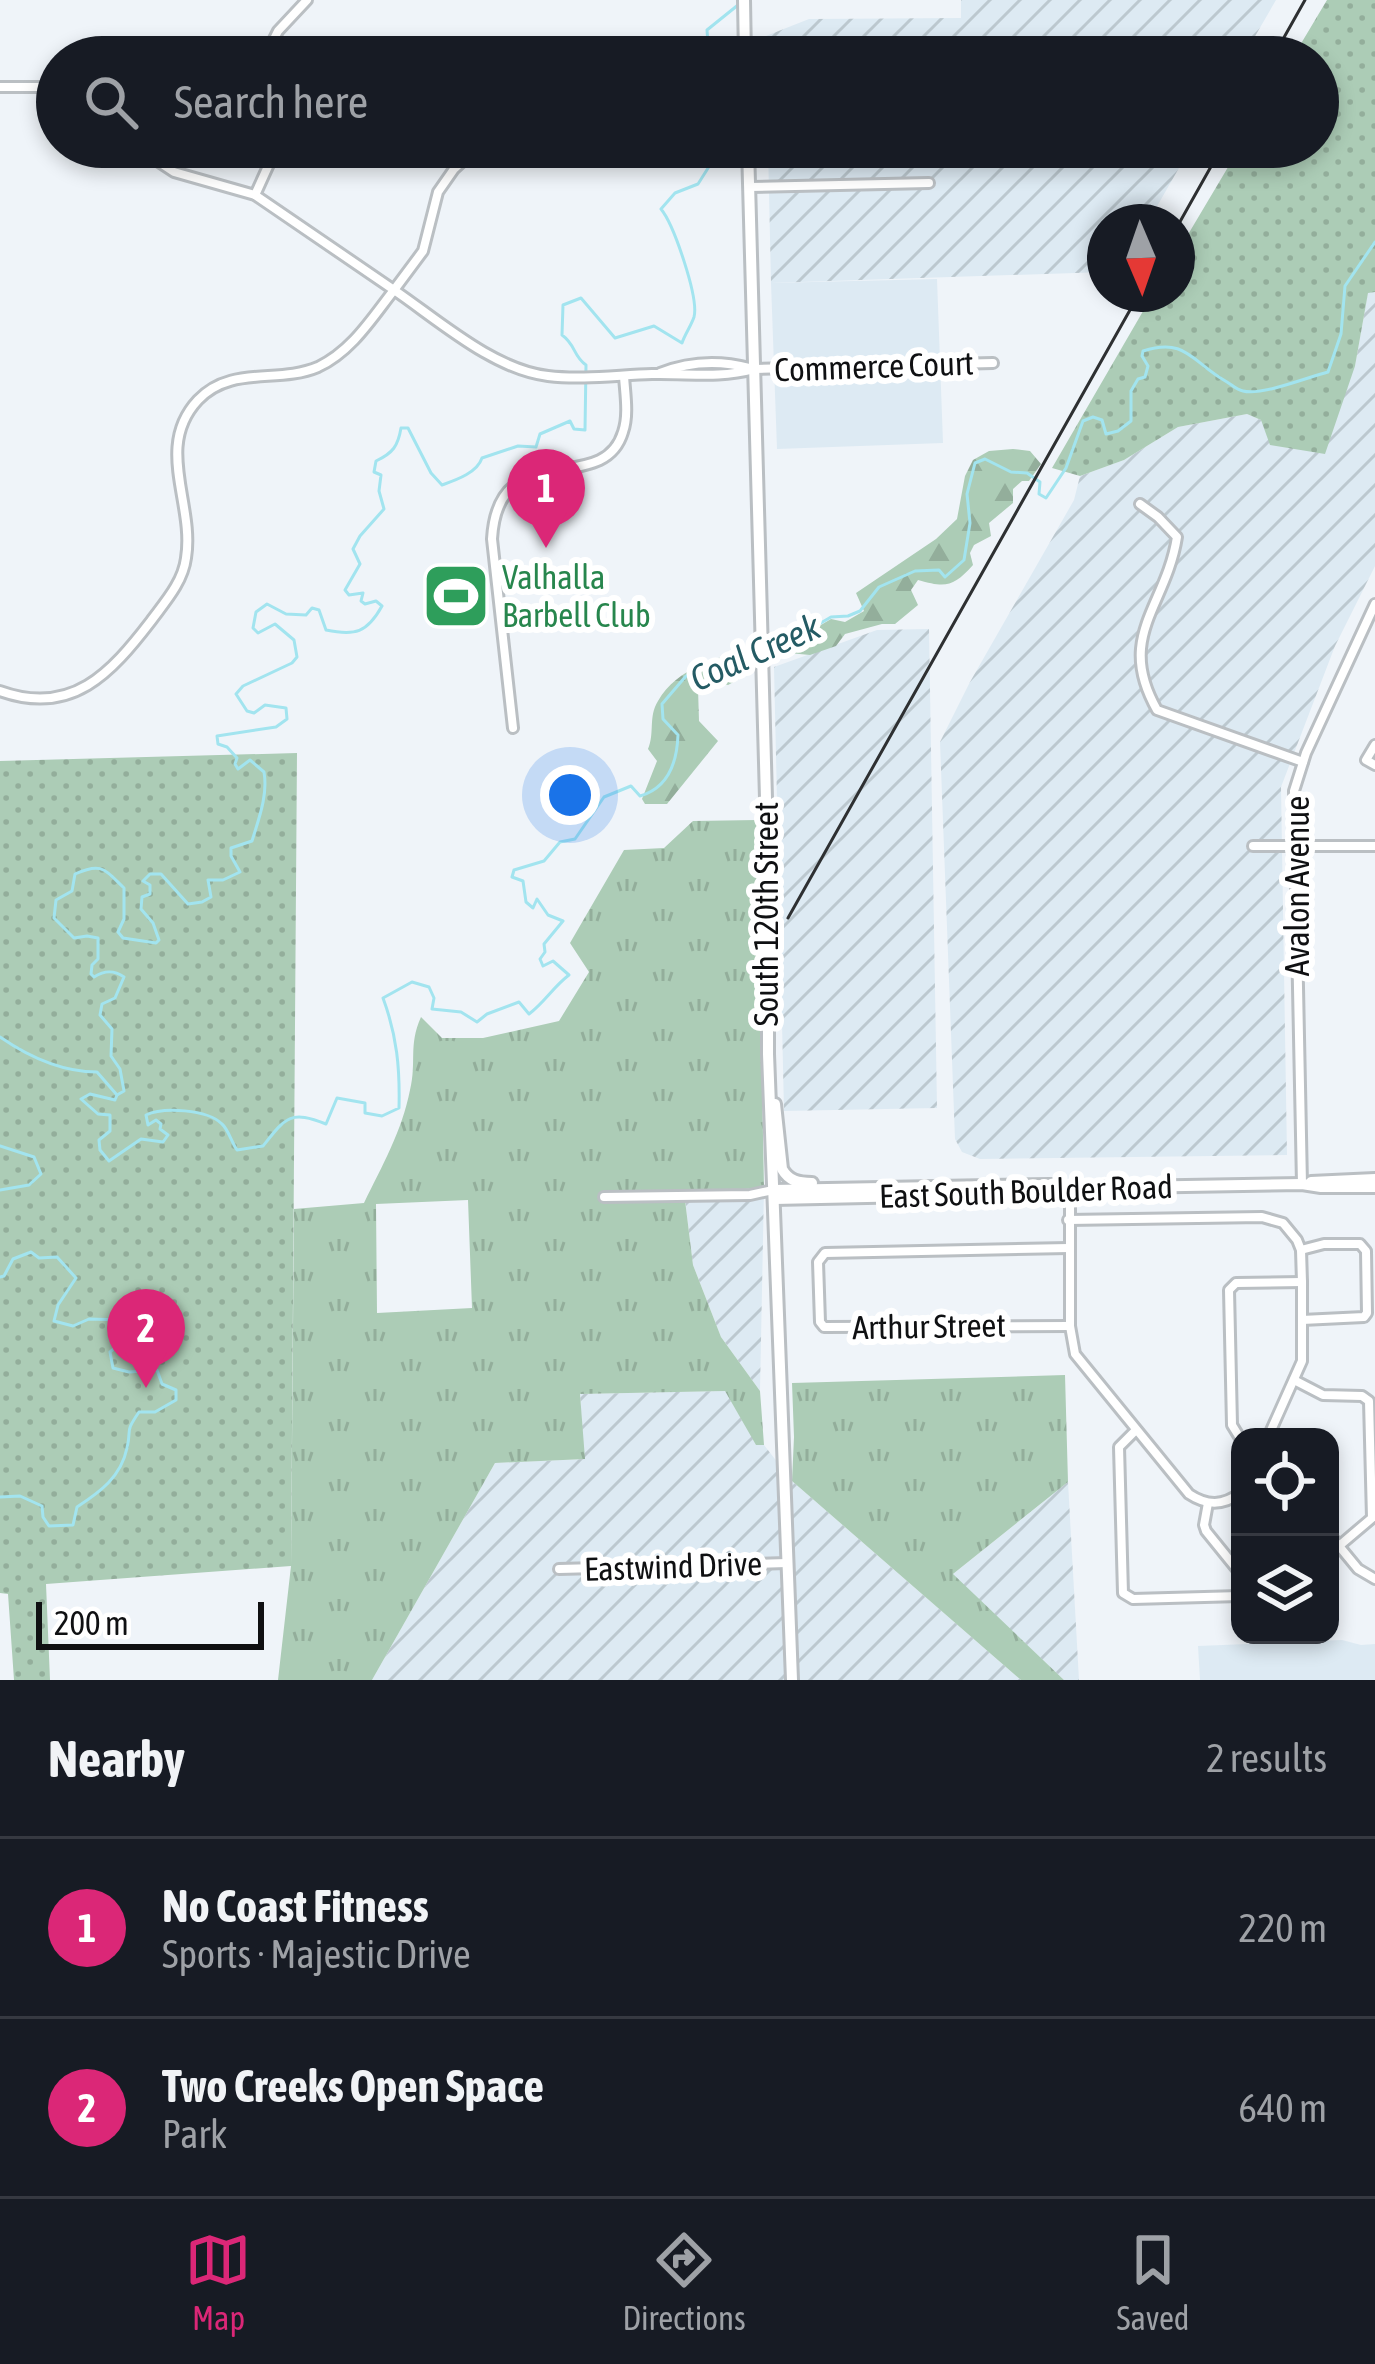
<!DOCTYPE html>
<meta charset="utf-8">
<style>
:root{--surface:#171b24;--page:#242831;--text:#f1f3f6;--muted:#9ea1a6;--line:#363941;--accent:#db2777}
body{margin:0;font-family:"Asap Condensed",sans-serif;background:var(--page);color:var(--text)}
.controls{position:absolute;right:36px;bottom:36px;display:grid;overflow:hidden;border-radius:24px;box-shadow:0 6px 18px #0003}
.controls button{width:108px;height:108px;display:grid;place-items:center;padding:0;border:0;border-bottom:3px solid var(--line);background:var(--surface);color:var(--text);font:60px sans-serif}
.compass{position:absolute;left:1087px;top:204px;width:108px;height:108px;border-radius:50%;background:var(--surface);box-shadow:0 6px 18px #0003;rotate:178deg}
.scale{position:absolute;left:36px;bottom:30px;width:228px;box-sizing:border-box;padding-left:12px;border:6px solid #0f1012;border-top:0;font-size:33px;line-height:42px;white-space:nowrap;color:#0f1012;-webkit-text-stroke:9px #fff;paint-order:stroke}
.you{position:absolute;left:570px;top:795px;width:42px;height:42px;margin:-30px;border:9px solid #fff;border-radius:50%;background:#1a73e8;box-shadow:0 0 0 18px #1a73e833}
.badge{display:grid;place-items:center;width:78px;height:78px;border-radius:50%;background:var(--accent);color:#fff;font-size:39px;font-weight:700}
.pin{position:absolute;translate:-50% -99px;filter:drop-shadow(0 3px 6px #0008)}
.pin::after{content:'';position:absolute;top:63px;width:42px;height:36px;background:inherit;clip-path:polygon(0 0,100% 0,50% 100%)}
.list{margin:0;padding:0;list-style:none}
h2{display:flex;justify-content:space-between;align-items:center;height:156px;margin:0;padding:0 48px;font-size:51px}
h2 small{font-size:39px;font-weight:400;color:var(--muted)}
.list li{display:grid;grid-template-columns:78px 1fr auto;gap:36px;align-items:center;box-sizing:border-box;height:180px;padding:0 48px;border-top:3px solid var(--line)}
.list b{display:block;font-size:45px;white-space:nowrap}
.list p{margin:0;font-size:39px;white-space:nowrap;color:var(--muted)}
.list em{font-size:39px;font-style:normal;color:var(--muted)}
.icon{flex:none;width:66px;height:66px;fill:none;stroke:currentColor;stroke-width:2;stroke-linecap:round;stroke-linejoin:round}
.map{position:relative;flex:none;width:1375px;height:1680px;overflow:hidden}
.search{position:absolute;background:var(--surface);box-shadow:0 6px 18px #0003;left:36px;right:36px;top:36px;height:132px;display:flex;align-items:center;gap:30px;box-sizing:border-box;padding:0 42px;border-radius:66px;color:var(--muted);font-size:45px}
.sheet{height:516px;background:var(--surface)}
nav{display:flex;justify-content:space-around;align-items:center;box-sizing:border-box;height:168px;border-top:3px solid var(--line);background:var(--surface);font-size:33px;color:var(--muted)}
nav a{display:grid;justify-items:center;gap:6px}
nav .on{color:var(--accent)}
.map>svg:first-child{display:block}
.built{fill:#ddeaf3}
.industrial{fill:url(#industrial-furrows)}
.grass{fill:url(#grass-tufts);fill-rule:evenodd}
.forest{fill:url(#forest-firs)}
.park{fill:url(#park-dots)}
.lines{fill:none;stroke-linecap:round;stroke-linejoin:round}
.stream{stroke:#a2e4ef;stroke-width:3}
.minor-casing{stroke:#babfc3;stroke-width:14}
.major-casing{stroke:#babfc3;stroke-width:16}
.minor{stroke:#fff;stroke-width:8}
.major{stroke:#fff;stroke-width:10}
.rail{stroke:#2e3032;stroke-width:3}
.labels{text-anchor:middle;stroke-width:12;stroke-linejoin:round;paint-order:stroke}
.street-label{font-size:33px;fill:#0f1012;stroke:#fff}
.leisure-label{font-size:33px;fill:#27864d;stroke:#fff;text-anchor:start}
.water-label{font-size:36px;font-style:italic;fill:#245b64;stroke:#fff}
</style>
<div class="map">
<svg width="1375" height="1680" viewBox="0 0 1375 1680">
<defs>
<pattern id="industrial-furrows" width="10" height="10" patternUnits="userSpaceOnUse" patternTransform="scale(3)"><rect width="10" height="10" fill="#ddeaf3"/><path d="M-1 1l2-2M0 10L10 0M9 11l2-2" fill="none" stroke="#bcc8cf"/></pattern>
<pattern id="grass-tufts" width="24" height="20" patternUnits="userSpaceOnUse" patternTransform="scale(3)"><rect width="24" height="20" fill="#acccb6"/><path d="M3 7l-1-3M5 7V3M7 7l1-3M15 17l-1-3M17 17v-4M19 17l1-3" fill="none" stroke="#93ae9b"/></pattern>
<pattern id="forest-firs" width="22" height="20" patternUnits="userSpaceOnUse" patternTransform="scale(3)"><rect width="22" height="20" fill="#acccb6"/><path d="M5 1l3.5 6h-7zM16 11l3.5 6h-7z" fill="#93ae9b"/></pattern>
<pattern id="park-dots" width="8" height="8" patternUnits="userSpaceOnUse" patternTransform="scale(3)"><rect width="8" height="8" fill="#acccb6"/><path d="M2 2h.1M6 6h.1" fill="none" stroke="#93ae9b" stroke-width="1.8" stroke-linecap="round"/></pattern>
</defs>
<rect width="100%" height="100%" fill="#eff4f9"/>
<g class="built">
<polygon points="937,279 943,443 777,449 771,283"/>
<polygon points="1342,1640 1361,1645 1375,1644 1375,1680 1200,1680 1198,1646"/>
</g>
<g class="industrial">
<polygon points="961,0 1276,0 1243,57 766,57 766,36 809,19 961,18"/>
<polygon points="768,147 1191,147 1148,222 1105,222 1105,272 771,283"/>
<polygon points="1368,292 1375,292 1375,566 1335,646 1281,787 1287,1155 980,1159 962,1152 955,1139 940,742 970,682 1074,500 1080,476 1124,460 1178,427 1247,414 1261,420 1355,366"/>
<polygon points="929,629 937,1108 784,1111 774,667 877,630"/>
<polygon points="764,1188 760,1391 721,1337 693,1265 684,1191"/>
<polygon points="725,1391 756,1444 764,1445 792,1481 1021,1680 372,1680 495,1463 584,1459 580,1394"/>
<polygon points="1068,1482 1079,1680 1064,1680 952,1575"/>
</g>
<g class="grass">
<path d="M757,820L764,1188L684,1192L693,1265L721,1337L760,1391L764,1445H756L725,1391L580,1394L585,1459L495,1463L372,1680H278L291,1566L294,1209L364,1203C382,1166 402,1131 410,1090C417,1062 408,1046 421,1017L442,1038H483L559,1021L589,972L570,943L624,850L664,848L693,821ZM468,1200L472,1308L377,1313L376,1204Z"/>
<polygon points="1065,1375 1068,1482 953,1574 1064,1680 1021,1680 792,1481 794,1437 792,1383"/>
</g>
<g class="forest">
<path d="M1013,449L1030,451L1041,464L1029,481H1022L1013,489V503L989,523L991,536L974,545L970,553L973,565C953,587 946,588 918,580L911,590L918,605L895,624H882L845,634L836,646L810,655L789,653L778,659L772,654L831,619L845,622L864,611L856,593L936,539L957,519L965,476L973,460L989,451Z"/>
<path d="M753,650V660L748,674L728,685L713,681L698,688L699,721L718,741L667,804H645L642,799L657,761L648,749C655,733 648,717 658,701C677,668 718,656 753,650Z"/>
</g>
<g class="park">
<polygon points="1327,0 1375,0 1375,292 1368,293 1355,366 1325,454 1270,445 1261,420 1247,414 1178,427 1124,460 1080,476 1052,468 1153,294 1177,294 1177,253 1240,147 1318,147 1318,57 1293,57"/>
<polygon points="297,753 291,1566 46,1584 50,1680 14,1680 8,1594 0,1593 0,761"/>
</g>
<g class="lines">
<g class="stream">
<polyline points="709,57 707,30 738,5"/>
<path d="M765,651H773L831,617L848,616L860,611L879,587L915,571L939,570L945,577L964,560L970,523L967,494L975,463L985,459L1011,472L1027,473L1040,482L1039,494L1046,498L1066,468L1083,421L1093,417L1102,420L1106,434L1118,431L1131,421V391L1138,379L1145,377L1148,366L1142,356L1143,351C1187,337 1191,362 1227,382C1232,385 1237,390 1243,391C1262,396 1308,377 1328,372L1341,334L1345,286L1375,242"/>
<path d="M0,1037C29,1057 62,1072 97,1072L117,1095L115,1100L90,1094L81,1099L98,1114L110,1115V1131L99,1140L100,1150L109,1161L141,1139L163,1142L168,1135L160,1129L161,1124L156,1120L148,1125L146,1115C163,1107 207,1109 222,1124C228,1129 232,1143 237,1150L263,1146C286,1117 290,1110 326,1124L337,1098L365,1103V1113L382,1116L399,1108C400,1068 397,1036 383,998L412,982L429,987L434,998L432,1009L461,1012L477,1022L487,1014L519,1002L529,1014C545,1002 553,987 569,975L553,961L543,966L540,959L545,952L544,944L563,921L548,915L537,899L533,908L526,902L523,881L512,877L514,870L544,861L560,842L575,839L604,797L631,786L640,796C668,788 677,762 678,735L663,719L662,704L686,676L714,662L756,652"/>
<path d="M117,1095L124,1091L120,1069L111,1056L112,1029L100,1015L102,1004L115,998L124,977C114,970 105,970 94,977L91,974L92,965L98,959V938L87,936L74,938L54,918L56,900L72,891L75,874C102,862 104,869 124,888V919L118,932L123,938L156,943L159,940L153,923L141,909L142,897L150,894V885L143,881L150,874H161L188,904L202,902L211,897L208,880H223L240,872L231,856V848L252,841C259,818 268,795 264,772L250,760L238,769L235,764L237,758L227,747L218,744L217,736L276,727L287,719L286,708L265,705L254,713L247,711L236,694L243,686L292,663L297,657L294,640L275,624L258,633L253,628L256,612L267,604L286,614L306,615L312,608L319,610L326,630C355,636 367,633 382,606L376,601L365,604L361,601L363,593L349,595L345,590L360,564L353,549L360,536L384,509L379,491L381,475L374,472L376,461C393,453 398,446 401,428H408L431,473L442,485C456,480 477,473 482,458L518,446L536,447L540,434L570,421L574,429L585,430L586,365C573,356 576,345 562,335L563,305L581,298L615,338L654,326L682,343C685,334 691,326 694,317C699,298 674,225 661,209L675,193L698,184L710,165L708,147"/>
<polyline points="0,1146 34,1157 41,1174 29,1185 0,1190"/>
<path d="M0,1277L4,1276L13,1259L31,1252L39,1258L57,1257L76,1278L58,1305L54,1321L73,1326L89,1319L123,1320L128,1337L110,1352L113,1368L129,1372L157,1370L162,1384L176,1390V1400L155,1412H139C124,1434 132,1427 127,1448C121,1477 100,1492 77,1507L73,1525L49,1526L43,1517L42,1506L20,1496L0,1497"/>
</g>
<g class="minor-casing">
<g id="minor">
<polyline points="265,57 278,31 307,0"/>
<polyline points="0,87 42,87 57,91"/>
<path d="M478,147L454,169L438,192L423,251L394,290C438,320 494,370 548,376C582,380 618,375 652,374C690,373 716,379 755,369L993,363"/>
<polyline points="749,187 929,183"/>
<polyline points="255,195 270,162 271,147"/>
<path d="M660,373C690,361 719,360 750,368"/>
<path d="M1140,504L1158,517L1177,537C1166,607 1115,636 1157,710L1303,762"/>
<path d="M0,691C72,717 111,673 151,621C165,602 183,582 186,558C195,504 154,447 198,400C231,365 278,384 318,367C352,351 372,318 394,290L255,195L174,172L136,147"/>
<path d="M513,728L492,539C498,433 603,499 623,432C629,415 625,393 624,376"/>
<polyline points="1375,745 1366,760 1375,765"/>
<polyline points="1253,846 1375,846"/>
<polyline points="1302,1184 1294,791 1306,753 1375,604"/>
<path d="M1070,1188V1326L1075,1354L1189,1494C1207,1506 1223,1506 1240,1493"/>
<polyline points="604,1197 750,1195 773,1190"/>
<polyline points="1068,1220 1262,1217 1283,1223 1297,1240 1301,1250 1302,1282 1302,1361 1268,1437"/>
<polyline points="1069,1248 825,1253 818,1262 820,1322 824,1327 1070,1326"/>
<polyline points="1301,1250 1324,1244 1360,1244 1366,1251 1367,1313 1364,1317 1302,1320"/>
<polyline points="1294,1380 1323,1395 1362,1396 1369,1401 1372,1518 1339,1546"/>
<polyline points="1136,1430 1119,1447 1123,1593 1133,1599 1240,1596"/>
<polyline points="1240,1438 1232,1425 1229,1290 1236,1283 1302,1282"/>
<polyline points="1208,1503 1204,1525 1206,1531 1240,1573"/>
<polyline points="1330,1535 1358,1569 1375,1579"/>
<polyline points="559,1569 787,1563"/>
</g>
</g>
<g class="major-casing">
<g id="major">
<polyline points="744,0 745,57"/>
<polyline points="748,147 768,871 768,1054 792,1680"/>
<path d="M775,1104L782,1169C789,1181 798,1183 812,1183"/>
<polyline points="1311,1182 1375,1179"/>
<polyline points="773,1190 1050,1185 1067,1188"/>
<polyline points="774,1199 1055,1193 1070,1188 1302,1184 1321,1187 1375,1187"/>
</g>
</g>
<use href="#minor" class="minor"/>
<use href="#major" class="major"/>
<g class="rail">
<polyline points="1273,57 1305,0"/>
<polyline points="1177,227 1222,147"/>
<polyline points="788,918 1139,294"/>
</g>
</g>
<defs>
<g id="stadium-square" transform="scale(3.45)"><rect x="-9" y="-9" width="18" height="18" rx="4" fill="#2e9e5b" stroke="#fff"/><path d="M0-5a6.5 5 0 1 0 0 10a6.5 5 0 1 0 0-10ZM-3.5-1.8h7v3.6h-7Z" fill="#fff"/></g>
</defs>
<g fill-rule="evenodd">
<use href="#stadium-square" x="456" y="596"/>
</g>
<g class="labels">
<g class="street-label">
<text transform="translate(874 366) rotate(-2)" y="12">Commerce Court</text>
<text transform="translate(1297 886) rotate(-90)" y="12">Avalon Avenue</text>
<text transform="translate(766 914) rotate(-90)" y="12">South 120th Street</text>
<text transform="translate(1026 1191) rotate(-2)" y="12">East South Boulder Road</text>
<text transform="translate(929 1326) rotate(-1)" y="12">Arthur Street</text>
<text transform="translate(673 1566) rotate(-2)" y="12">Eastwind Drive</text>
</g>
<g class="leisure-label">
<text x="502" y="589">Valhalla<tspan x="502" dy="38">Barbell Club</tspan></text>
</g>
<g class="water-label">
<text transform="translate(755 652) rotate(-24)" y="13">Coal Creek</text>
</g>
</g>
</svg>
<div class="controls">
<button><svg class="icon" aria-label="locate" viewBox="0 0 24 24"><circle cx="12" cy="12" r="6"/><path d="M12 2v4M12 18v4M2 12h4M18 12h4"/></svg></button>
<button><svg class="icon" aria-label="layers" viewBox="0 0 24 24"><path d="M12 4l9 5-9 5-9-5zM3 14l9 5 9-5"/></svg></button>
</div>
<svg class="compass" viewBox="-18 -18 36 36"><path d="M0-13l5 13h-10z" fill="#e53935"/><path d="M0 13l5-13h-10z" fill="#9ea1a6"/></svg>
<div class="scale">200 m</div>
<div class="you"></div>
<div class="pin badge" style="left:546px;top:548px">1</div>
<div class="pin badge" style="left:146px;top:1388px">2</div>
<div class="search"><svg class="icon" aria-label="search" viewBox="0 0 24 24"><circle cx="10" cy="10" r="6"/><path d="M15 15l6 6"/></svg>Search here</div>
</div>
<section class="sheet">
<h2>Nearby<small>2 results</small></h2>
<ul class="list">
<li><span class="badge">1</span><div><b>No Coast Fitness</b><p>Sports · Majestic Drive</p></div><em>220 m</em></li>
<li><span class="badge">2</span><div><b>Two Creeks Open Space</b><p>Park</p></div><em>640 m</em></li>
</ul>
</section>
<nav>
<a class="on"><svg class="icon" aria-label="map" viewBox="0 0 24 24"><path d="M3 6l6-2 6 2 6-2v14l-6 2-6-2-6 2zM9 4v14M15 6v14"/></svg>Map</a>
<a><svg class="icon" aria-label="directions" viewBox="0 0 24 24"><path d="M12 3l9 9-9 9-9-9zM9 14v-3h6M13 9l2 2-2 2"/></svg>Directions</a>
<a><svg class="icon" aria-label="saved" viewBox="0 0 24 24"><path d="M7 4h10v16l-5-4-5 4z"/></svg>Saved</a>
</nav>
